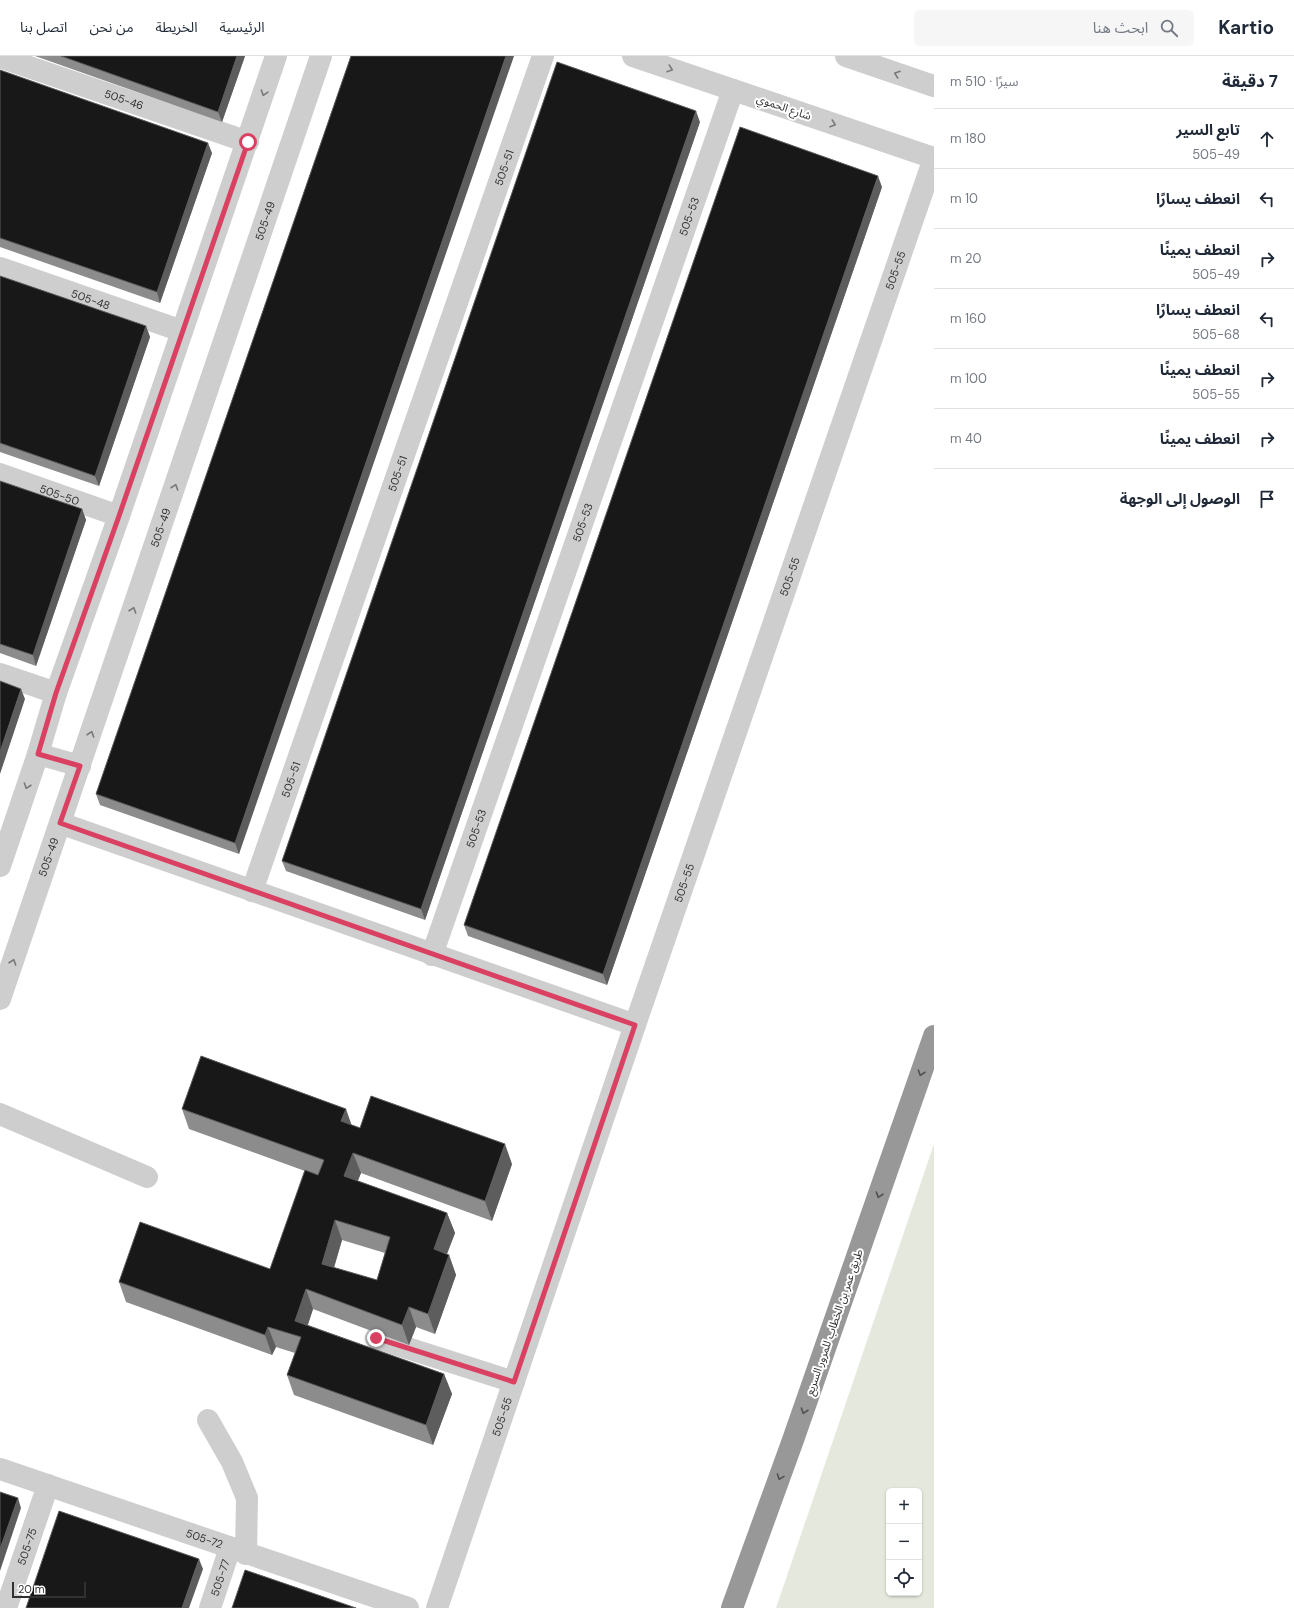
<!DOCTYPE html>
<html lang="ar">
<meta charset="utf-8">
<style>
:root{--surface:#fff;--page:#f6f6f7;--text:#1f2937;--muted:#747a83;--line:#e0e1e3}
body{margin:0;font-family:"DM Sans","Noto Sans Arabic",sans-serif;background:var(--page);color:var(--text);direction:rtl}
.controls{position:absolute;right:12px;bottom:12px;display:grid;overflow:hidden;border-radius:6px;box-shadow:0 1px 3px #0004}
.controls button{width:36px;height:36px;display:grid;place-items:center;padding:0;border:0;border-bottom:1px solid var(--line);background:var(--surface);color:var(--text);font:20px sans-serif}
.scale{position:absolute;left:12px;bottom:10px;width:74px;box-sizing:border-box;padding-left:4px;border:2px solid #313131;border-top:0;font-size:11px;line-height:14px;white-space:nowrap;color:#313131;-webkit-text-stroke:3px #fff;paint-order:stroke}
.stop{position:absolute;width:12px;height:12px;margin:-9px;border:3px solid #da4061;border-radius:50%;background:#fff}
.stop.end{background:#da4061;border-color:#fff;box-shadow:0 1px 4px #0008}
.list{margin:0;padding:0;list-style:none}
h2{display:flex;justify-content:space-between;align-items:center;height:52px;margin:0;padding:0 16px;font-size:17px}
h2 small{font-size:13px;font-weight:400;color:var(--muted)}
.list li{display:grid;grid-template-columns:26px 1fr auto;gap:12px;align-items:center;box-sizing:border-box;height:60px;padding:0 16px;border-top:1px solid var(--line)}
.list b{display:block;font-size:15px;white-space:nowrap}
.list p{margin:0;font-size:13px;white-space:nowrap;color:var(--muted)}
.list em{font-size:13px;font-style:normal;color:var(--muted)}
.icon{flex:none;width:22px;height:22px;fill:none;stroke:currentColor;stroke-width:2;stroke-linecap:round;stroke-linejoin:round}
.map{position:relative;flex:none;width:934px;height:1552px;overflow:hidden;direction:ltr}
header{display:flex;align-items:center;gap:24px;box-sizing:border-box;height:56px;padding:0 20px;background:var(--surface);border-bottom:1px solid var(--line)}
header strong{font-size:19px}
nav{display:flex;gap:22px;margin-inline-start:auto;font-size:14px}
.search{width:280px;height:36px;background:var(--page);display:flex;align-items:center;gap:10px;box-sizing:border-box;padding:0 14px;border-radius:6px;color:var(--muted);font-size:15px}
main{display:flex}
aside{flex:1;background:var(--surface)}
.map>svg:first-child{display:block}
.green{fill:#e5e9dd;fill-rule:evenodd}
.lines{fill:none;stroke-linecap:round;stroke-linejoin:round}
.minor{stroke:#cecece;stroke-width:22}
.tertiary{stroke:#cecece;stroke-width:22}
.motorway{stroke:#989898;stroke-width:22}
.wall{fill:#8c8c8c;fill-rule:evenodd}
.shaded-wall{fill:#5d5d5d}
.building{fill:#181818;stroke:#5d5d5d;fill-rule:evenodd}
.oneway{stroke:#787878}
.oneway2{stroke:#505050}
.route{stroke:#da4061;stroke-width:5}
.labels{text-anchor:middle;stroke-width:4;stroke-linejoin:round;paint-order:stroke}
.street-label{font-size:11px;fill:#313131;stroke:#fff}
</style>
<header>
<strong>Kartio</strong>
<div class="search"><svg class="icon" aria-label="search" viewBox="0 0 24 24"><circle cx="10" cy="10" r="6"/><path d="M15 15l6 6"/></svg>ابحث هنا</div>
<nav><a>الرئيسية</a><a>الخريطة</a><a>من نحن</a><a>اتصل بنا</a></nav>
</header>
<main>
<aside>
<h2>7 دقيقة<small>سيرًا · 510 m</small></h2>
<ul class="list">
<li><svg class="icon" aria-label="ahead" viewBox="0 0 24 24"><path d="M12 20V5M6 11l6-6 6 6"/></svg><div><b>تابع السير</b><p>505-49</p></div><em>180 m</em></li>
<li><svg class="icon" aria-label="left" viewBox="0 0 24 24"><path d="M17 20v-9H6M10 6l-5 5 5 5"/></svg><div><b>انعطف يسارًا</b></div><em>10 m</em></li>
<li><svg class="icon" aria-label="right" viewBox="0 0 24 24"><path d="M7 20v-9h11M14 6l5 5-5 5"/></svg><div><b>انعطف يمينًا</b><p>505-49</p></div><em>20 m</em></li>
<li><svg class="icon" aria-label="left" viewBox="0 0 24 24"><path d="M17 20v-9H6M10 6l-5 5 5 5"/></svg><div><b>انعطف يسارًا</b><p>505-68</p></div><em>160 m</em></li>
<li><svg class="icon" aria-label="right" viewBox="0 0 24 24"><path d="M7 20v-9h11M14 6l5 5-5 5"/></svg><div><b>انعطف يمينًا</b><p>505-55</p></div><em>100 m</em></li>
<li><svg class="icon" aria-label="right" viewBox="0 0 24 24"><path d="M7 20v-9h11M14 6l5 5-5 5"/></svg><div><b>انعطف يمينًا</b></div><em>40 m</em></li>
<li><svg class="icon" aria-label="arrive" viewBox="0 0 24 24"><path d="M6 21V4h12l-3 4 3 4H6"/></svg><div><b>الوصول إلى الوجهة</b></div></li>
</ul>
</aside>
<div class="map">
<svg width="934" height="1552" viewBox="0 0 934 1552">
<rect width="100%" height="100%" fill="#fff"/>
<path class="green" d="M934,1088V1552H776ZM889,1435H919V1537H889Z"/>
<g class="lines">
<g class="minor">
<path id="s1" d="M0,1L248,86"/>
<path id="s2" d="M0,212L182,275"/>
<path id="s3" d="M0,418L119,460"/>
<polyline points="0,618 56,637"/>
<polyline points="38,698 80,710"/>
<polyline points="60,767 635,969"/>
<polyline points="0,810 38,698 56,637 119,460 276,0"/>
<path id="s4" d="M252,835L543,0"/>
<path id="s5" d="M432,899L733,34"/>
<path id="s6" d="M0,943L321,0"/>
<polyline points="0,1058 147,1121"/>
<polyline points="376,1282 514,1326"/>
<polyline points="208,1364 232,1406 247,1442 246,1498"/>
<path id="s7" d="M0,1413L408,1552"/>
<path id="s8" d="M6,1552L48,1429"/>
<path id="s9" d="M210,1552L230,1492"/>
<path id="s10" d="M437,1552L635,969L934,102"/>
</g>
<g class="tertiary">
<polyline points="633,0 934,102"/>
<polyline points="846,0 934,30"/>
</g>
<polyline class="motorway" points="732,1552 793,1384 934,980"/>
</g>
<g class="wall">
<polygon points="35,0 245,0 222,66"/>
<polygon points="351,0 239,798 100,749 96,738"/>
<polygon points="0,14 212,97 160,247 0,191"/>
<polygon points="700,66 425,864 286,815 282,805"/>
<polygon points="882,131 607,929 468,880 464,869"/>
<polygon points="0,220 146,270 150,281 99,430 0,396"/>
<polygon points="0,425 82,453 86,464 36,610 0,597"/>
<path d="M182,1053L352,1069L360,1072L512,1108L492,1165L361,1117L357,1125L447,1157L455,1177L447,1198L449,1199L456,1219L435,1278L416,1271L409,1289L313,1253L308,1269L444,1318L452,1338L433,1389L294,1339L287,1319L295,1297L276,1291L272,1299L126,1246L119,1226L270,1213L305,1115L189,1073ZM342,1184L385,1197L377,1224L334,1212Z"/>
</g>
<g class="shaded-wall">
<polygon points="237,0 245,0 222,66 218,56"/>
<polygon points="506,0 514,0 239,798 235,787"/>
<polygon points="696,55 700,66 425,864 421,853"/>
<polygon points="208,87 212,97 160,247 157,236"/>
<polygon points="878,120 882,131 607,929 603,918"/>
<polygon points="146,270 150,281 99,430 95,420"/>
<polygon points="82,453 86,464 36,610 33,599"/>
<polygon points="21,633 25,643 0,718 0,696"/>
<polygon points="346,1053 353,1073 341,1065"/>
<polygon points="505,1088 512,1108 492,1165 485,1145"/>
<polygon points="353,1097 361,1117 352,1140 344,1120"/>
<polygon points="447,1157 455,1177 441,1213 434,1193"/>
<polygon points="335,1164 342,1184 329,1228 322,1208"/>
<polygon points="449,1199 456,1219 435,1278 428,1258"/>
<polygon points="306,1233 313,1253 302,1285 295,1265"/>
<polygon points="409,1251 416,1271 409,1289 402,1269"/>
<polygon points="268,1271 276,1291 272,1299 265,1279"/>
<polygon points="444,1318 452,1338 433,1389 426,1369"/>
<polygon points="18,1442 21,1452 0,1515 0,1493"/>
<polygon points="199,1503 203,1513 189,1552 182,1552"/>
</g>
<g class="building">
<polygon points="61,0 237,0 218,56"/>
<polygon points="351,0 506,0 235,787 96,738"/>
<polygon points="557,6 696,55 421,853 282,805"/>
<polygon points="0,14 208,87 157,236 0,182"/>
<polygon points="740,71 878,120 603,918 464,869"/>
<polygon points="0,220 146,270 95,420 0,387"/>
<polygon points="0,425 82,453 33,599 0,588"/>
<polygon points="0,625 21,633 0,696"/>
<path d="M201,1000L346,1053L341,1065L360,1072L371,1040L505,1088L485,1145L353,1097L344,1120L447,1157L434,1193L449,1199L428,1258L409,1251L402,1269L306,1233L295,1265L444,1318L426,1369L287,1319L301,1281L268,1271L265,1279L119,1226L140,1166L270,1213L305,1114L318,1119L324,1104L182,1053ZM335,1164L390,1181L377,1224L322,1208Z"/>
<polygon points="0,1436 18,1442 0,1493"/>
<polygon points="59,1455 199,1503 182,1552 26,1552"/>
<polygon points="245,1514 356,1552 232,1552"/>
</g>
<defs><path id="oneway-chevron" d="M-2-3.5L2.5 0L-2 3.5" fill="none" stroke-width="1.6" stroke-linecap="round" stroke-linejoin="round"/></defs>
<g class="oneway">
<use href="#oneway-chevron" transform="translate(670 13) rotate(19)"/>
<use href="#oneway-chevron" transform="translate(897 18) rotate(-161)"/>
<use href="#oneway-chevron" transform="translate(264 37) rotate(108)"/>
<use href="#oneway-chevron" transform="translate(833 68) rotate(19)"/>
<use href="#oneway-chevron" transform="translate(175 431) rotate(-71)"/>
<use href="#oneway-chevron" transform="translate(133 554) rotate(-71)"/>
<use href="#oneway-chevron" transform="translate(91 678) rotate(-71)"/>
<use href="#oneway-chevron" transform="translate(27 730) rotate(109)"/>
<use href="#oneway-chevron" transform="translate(13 906) rotate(-71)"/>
</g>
<g class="oneway2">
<use href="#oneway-chevron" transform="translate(921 1017) rotate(109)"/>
<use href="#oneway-chevron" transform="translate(879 1139) rotate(109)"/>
<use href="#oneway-chevron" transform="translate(804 1355) rotate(109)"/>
<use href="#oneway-chevron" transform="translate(780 1421) rotate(110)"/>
</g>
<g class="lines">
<polyline class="route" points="248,86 119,460 56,637 38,698 80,710 60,767 635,969 514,1326 376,1282"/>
</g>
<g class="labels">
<g class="street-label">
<text dy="4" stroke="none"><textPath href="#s1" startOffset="131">505-46</textPath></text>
<text transform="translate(784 51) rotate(19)" y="4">شارع الحموي</text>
<text dy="4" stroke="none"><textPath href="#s4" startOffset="766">505-51</textPath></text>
<text dy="4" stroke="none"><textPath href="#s5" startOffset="782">505-53</textPath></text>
<text dy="4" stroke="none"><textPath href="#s6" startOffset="822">505-49</textPath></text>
<text dy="4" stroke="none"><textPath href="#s10" startOffset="1414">505-55</textPath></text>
<text dy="4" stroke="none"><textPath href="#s2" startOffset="96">505-48</textPath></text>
<text dy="4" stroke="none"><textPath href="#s4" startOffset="442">505-51</textPath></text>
<text dy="4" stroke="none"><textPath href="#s3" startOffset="63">505-50</textPath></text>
<text dy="4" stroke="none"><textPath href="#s5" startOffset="458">505-53</textPath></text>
<text dy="4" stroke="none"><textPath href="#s6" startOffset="498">505-49</textPath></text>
<text dy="4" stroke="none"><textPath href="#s10" startOffset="1090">505-55</textPath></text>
<text dy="4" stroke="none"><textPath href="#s4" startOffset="118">505-51</textPath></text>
<text dy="4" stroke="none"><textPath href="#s5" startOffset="134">505-53</textPath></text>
<text dy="4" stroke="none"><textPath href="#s6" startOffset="150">505-49</textPath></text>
<text dy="4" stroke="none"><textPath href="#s10" startOffset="766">505-55</textPath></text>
<text transform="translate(834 1266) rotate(-71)" y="4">طريق عمر بن الخطاب للمرور السريع</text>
<text dy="4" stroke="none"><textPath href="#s10" startOffset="202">505-55</textPath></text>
<text dy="4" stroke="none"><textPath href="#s7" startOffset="216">505-72</textPath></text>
<text dy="4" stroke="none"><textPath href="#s8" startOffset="65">505-75</textPath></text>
<text dy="4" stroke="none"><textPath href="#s9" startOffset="32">505-77</textPath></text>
</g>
</g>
</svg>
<div class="controls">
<button>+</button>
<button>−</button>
<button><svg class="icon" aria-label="locate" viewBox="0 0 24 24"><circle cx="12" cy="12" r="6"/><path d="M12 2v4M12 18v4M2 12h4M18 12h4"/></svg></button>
</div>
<div class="scale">20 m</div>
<div class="stop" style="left:248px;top:86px"></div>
<div class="stop end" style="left:376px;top:1282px"></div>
</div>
</main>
